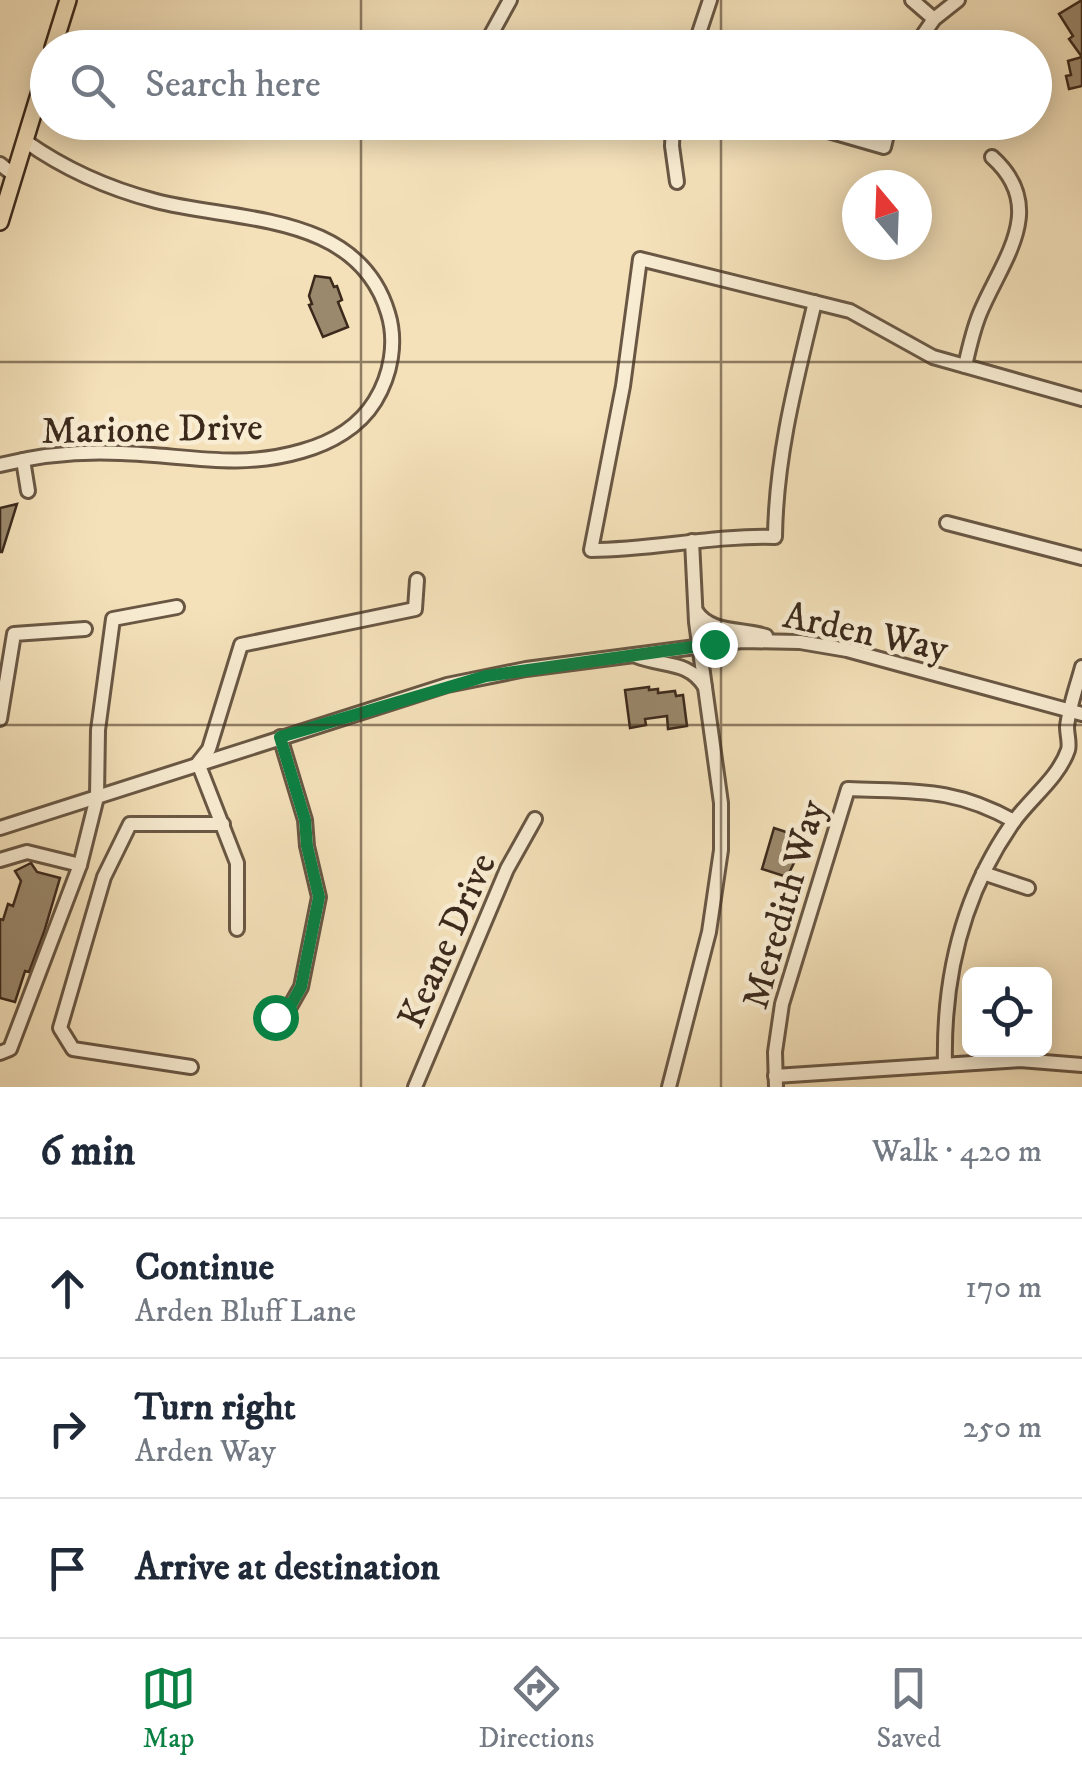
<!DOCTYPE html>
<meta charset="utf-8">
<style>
:root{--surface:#fff;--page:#f2f2f3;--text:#1f2937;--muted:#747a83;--line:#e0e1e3;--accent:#0b8043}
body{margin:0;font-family:"IM FELL DW Pica",serif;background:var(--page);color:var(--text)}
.controls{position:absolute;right:30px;bottom:30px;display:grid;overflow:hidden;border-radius:15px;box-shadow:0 5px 25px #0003}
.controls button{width:90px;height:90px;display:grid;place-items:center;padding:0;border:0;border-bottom:2px solid var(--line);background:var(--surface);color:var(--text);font:50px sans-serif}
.compass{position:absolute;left:842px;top:170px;width:90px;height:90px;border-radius:50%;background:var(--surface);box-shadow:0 5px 25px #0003;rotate:341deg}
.stop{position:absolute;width:30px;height:30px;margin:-22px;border:8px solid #0b8043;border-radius:50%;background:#fff}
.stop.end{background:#0b8043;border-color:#fff;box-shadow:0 2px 10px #0008}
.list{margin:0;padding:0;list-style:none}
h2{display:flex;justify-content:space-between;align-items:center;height:130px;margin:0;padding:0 40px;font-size:42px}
h2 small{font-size:32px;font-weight:400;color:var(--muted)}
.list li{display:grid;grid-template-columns:65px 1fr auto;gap:30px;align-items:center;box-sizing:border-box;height:140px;padding:0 40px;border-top:2px solid var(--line)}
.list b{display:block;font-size:38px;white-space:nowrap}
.list p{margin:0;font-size:32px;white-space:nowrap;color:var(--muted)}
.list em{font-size:32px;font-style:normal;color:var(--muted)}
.icon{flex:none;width:55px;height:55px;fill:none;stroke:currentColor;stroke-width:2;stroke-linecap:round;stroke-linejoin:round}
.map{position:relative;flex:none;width:1082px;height:1087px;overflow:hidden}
.search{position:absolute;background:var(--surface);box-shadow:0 5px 25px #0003;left:30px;right:30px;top:30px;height:110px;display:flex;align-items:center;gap:25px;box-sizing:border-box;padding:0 35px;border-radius:55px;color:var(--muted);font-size:38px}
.sheet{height:550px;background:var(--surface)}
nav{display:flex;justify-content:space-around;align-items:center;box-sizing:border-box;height:140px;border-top:2px solid var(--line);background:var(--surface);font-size:28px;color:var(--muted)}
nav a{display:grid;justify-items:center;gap:5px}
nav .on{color:var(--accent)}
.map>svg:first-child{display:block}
.building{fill:#9b896e;stroke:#3b291c;stroke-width:2.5}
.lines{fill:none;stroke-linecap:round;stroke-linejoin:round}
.minor-casing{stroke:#695744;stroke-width:18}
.major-casing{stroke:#3b291c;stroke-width:20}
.minor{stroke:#f8ecd2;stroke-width:12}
.major{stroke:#f4e1ba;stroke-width:15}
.route{stroke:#0b8043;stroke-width:12}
.grid{fill:none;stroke:#3b291c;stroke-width:2.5;stroke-opacity:0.55}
.labels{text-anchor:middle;stroke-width:9;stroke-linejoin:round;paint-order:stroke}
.street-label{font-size:38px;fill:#3b291c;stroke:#f8ecd2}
</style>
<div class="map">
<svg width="1082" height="1087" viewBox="0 0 1082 1087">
<rect width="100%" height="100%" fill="#f4e1ba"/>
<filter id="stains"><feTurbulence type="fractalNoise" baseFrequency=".002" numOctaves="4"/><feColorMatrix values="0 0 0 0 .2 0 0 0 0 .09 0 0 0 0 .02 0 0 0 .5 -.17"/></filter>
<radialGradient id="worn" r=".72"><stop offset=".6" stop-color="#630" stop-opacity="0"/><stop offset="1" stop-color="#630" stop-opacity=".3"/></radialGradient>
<g class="building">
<polygon points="1082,0 1082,86 1069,89 1066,76 1071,75 1068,61 1082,57 1069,39 1073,36 1059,14"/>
<polygon points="315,276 330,278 334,287 337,286 342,300 338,302 348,327 323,337 309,305 312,304 309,296"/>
<polygon points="17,504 2,552 0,552 0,508"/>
<polygon points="649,687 649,690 658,689 658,693 675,691 676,696 683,695 687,726 668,729 667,716 645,719 646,725 630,728 625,690"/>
<polygon points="774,828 798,836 797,857 787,877 762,869"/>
<polygon points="31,863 37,872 60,878 44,932 29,972 25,971 15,1002 0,998 0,919 3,920 8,904 13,906 21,881 15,871"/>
</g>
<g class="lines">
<g class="minor-casing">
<g id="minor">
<polyline points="912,0 934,19"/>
<polyline points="488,40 510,0"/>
<polyline points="694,48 710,0"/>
<polyline points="914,48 934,19 958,0"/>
<polyline points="673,122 672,146 677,182"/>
<polyline points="797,122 884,147 890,122"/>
<polyline points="0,164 14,175"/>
<path d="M815,302C796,381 776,456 775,537C713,535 653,550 591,550L623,386L640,259L850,311L933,357L1082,399"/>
<path d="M965,366C969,348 973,330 980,313C1002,260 1049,208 992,157"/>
<polyline points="23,460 28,491"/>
<path d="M0,465C39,455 81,451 121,453C186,455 237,470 302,451C331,443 359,427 375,401C391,375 397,342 388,313C358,212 237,222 156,201C110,189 63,168 25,141"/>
<polyline points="947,523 1082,558"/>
<path d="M696,611C711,634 741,628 766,636"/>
<path d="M636,656C663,667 688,660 705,687"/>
<polyline points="0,719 14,634 85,629"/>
<polyline points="0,828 447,685 526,669 742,641 800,642 847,650 1082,714"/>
<polyline points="0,860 27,852 80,865"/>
<polyline points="983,873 1028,888"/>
<polyline points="237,929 237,863 198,763 209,749 241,645 415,609 417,580"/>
<polyline points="275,1017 288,1010 301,987 319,897 307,846 305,820 280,737"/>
<polyline points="0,1053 10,1049 80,865 97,797 98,730 113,619 177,607"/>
<path d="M945,1065C943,978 962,896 1012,824C1029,799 1058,779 1068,750C1070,743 1067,735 1067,727C1069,707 1077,686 1082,667"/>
<polyline points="191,1067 73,1049 60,1028 104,877 130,824 223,824"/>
<polyline points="775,1076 1020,1060 1082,1065"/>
<polyline points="415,1087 507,869 535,819"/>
<polyline points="669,1087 709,932 721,850 721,803 696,622 692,541"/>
<path d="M776,1087L775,1052L782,1004L848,789C916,792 953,787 1014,821"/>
</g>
</g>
<g class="major-casing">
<g id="major">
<polyline points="53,48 68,0"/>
<polyline points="0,222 48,65"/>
</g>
</g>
<use href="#minor" class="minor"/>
<use href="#major" class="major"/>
</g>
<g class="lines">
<polyline class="route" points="275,1017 288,1010 301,987 319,897 307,846 305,820 280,737 486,676 714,644"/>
</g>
<path class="grid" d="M361,0V48M721,0V48M361,122V1087M721,122V1087M0,362H1082M0,725H1082"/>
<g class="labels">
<g class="street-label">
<text transform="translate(152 428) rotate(-1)" y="13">Marione Drive</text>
<text transform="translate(866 631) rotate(12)" y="13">Arden Way</text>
<text transform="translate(783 904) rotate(-74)" y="13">Meredith Way</text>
<text transform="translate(446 940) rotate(-66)" y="13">Keane Drive</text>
</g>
</g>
<rect width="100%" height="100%" filter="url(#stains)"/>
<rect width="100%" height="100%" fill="url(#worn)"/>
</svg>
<div class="controls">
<button><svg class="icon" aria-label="locate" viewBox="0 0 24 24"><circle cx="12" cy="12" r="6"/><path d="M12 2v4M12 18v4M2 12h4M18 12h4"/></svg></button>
</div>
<svg class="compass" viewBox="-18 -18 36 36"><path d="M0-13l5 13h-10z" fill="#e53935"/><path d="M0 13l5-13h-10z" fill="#747a83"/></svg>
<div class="stop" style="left:275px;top:1017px"></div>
<div class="stop end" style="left:714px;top:644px"></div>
<div class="search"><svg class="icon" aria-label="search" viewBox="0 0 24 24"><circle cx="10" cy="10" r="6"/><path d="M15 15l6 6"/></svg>Search here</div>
</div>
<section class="sheet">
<h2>6 min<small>Walk · 420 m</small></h2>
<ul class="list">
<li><svg class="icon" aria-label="ahead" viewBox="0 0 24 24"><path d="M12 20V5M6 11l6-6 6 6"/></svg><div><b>Continue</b><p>Arden Bluff Lane</p></div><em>170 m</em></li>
<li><svg class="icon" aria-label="right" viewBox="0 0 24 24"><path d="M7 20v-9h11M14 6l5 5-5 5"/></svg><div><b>Turn right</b><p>Arden Way</p></div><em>250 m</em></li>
<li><svg class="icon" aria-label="arrive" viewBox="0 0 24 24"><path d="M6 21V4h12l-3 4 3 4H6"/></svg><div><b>Arrive at destination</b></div></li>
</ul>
</section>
<nav>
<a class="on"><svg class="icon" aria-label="map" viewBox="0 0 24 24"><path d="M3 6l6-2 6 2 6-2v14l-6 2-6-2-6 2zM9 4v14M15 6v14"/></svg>Map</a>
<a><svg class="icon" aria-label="directions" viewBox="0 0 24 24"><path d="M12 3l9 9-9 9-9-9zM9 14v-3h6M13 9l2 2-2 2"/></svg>Directions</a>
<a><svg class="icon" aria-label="saved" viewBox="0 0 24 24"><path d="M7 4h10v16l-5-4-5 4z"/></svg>Saved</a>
</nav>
